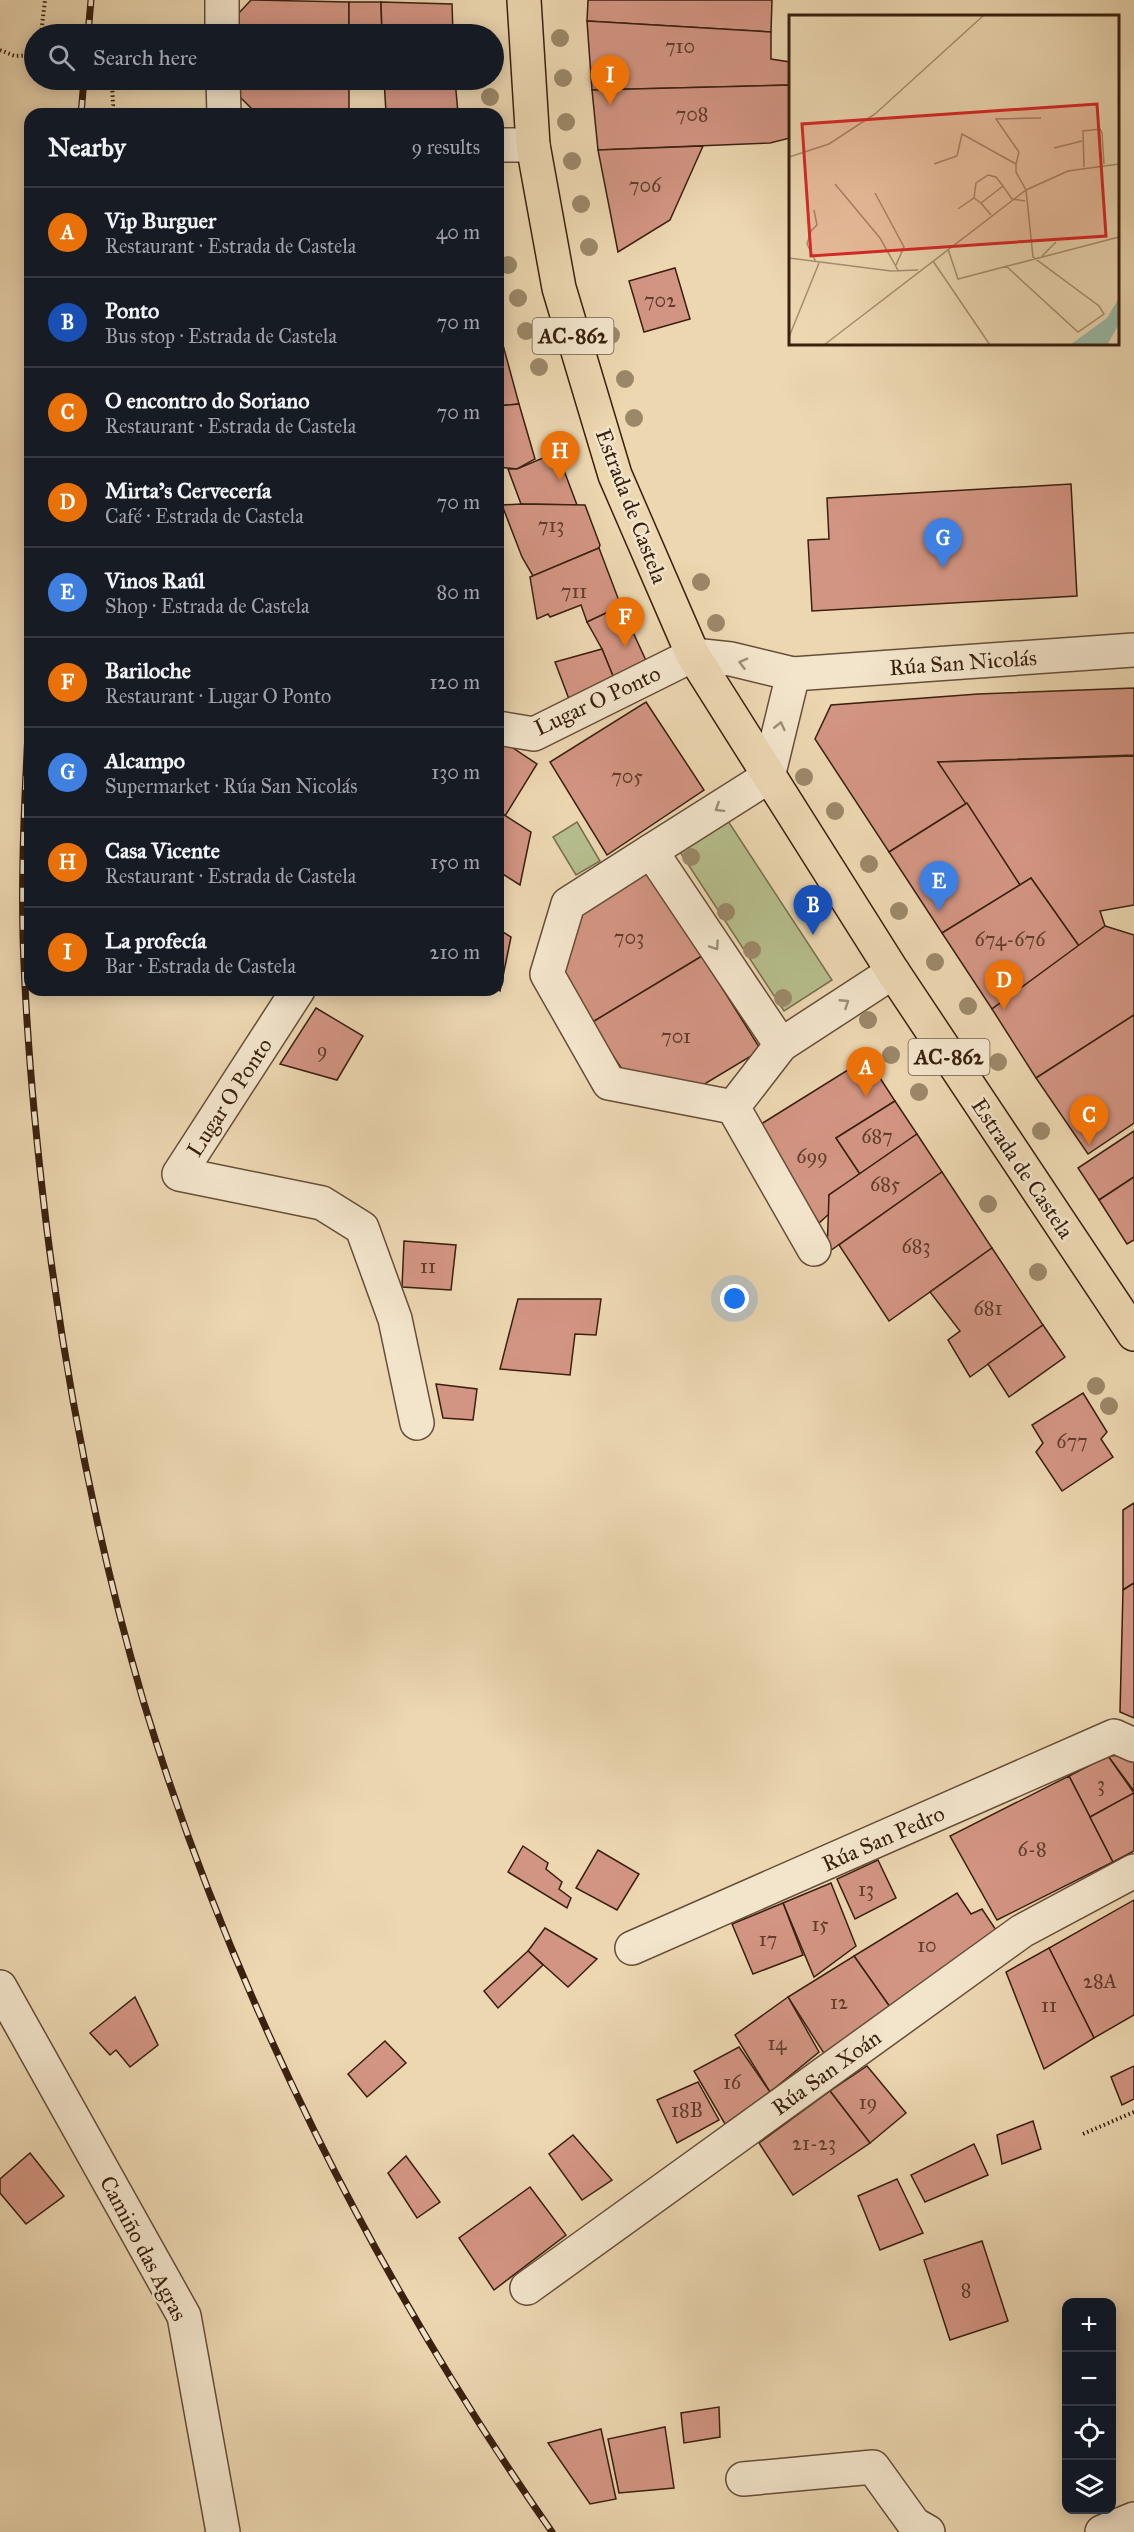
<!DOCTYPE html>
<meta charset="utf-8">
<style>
:root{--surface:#171b24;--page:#20242c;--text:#f1f3f6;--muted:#9ea1a6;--line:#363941;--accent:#c59692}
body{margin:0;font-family:"IM FELL Great Primer",serif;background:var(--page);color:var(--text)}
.controls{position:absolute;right:18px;bottom:18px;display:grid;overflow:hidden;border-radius:12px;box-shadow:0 3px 15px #0003}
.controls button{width:54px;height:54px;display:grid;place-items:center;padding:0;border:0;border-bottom:2px solid var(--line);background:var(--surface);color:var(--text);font:30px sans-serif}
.you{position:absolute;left:735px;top:1299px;width:21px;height:21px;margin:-15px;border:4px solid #fff;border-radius:50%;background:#1a73e8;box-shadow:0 0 0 9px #1a73e833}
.badge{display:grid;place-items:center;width:39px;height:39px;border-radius:50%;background:var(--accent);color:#fff;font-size:20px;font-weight:700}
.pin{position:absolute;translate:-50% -50px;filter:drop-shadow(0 2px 3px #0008)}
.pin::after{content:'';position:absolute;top:32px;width:21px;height:18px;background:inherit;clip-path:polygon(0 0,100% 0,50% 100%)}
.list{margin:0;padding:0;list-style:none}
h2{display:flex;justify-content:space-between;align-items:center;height:78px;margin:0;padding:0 24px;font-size:26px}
h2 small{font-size:20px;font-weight:400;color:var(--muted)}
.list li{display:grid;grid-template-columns:39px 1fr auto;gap:18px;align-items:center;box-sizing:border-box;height:90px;padding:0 24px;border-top:2px solid var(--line)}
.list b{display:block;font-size:22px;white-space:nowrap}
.list p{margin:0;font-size:20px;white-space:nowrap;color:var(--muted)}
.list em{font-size:20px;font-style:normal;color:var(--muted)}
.icon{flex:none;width:33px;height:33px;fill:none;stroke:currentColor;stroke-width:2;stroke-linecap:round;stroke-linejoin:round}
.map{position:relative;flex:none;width:1134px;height:2532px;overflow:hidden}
.search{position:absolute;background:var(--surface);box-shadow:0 3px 15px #0003;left:24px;top:24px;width:480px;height:66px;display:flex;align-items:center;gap:15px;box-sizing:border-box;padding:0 21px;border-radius:33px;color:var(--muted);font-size:22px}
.panel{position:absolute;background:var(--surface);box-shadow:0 3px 15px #0003;left:24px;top:108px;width:480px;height:888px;border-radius:18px}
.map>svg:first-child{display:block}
.green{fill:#b6be8d;stroke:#786f4e;stroke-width:1.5}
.building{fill:#d39583;stroke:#39200f;stroke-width:1.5}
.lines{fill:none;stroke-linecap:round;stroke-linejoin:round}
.minor-casing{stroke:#664e38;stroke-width:36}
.major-casing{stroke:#39200f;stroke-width:36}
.path{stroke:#39200f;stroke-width:4;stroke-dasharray:1.5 3;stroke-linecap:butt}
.minor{stroke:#f3e5cc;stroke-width:33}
.major{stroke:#ecd7b1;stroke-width:33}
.rail-casing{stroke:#39200f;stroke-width:7}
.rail{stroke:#f3e5cc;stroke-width:4.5;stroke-dasharray:14;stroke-linecap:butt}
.tree{fill:#9b8869}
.oneway{stroke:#9f8c77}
.labels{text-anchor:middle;stroke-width:5;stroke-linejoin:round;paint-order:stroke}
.number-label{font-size:20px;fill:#603d2c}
.shield{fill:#f3e5cc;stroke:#715b48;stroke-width:1.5}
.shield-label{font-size:21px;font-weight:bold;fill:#39200f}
.street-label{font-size:22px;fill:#39200f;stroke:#f3e5cc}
.inset-road{fill:none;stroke:#a48e70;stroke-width:1.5}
.view{fill:#d62828;fill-opacity:0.15;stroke:#d62828;stroke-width:3}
.inset-edge{fill:none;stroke:#39200f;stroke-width:3}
</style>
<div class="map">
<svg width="1134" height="2532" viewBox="0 0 1134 2532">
<rect width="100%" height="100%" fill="#ecd7b1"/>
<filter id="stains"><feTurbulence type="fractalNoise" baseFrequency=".00333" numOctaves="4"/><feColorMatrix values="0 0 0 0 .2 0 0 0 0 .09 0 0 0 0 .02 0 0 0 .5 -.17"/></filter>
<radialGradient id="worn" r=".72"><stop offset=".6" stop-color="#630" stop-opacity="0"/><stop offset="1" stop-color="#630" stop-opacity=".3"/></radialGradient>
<g class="green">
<polygon points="726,818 832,980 784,1011 678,849"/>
<polygon points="577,822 600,861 576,875 553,837"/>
</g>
<g class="building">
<polygon points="251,0 349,2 349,34 238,34 238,14"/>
<polygon points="588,0 772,0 771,32 587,21"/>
<polygon points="349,2 381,2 382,34 349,34"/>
<polygon points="381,2 452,4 453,34 382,34"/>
<polygon points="587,21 771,32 771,59 790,62 790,85 592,90"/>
<polygon points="238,80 349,80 349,112 254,111 238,95"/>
<polygon points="384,80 455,80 458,113 386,112"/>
<polygon points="790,85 790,138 770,143 598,150 592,90"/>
<polygon points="703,146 670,220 618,252 598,150"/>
<polygon points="675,268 690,319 644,332 629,281"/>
<polygon points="498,325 500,334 519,404 498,406"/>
<polygon points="519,404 535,459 517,469 498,467 498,406"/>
<polygon points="557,452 577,505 521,504 508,469 517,469"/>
<polygon points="1071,484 1077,596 812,611 808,540 829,539 827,498"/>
<polygon points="521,504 585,505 600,545 599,548 533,576 522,557 502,505"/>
<polygon points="599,548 621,606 587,622 581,605 550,617 548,614 537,619 530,577"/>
<polygon points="621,606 648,665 615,681 602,649 587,622"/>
<polygon points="602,649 615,681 569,699 555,662"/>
<polygon points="1134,688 1134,755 938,762 967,803 889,852 815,739 831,705 978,694"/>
<polygon points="646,702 704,790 607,855 550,762"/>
<polygon points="498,738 537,764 505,816 498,811"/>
<polygon points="1134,756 1134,905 1100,911 1105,926 1079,946 1031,878 1020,885 938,762"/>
<polygon points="967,803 1020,885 942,933 889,852"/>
<polygon points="498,811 531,832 520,885 498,871"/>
<polygon points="642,867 702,956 591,1023 562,983 573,917"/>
<polygon points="1031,878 1079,946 992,1009 942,933"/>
<polygon points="1105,926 1134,935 1134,1015 1036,1078 992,1009"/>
<polygon points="498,929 511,937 500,991 498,990"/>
<polygon points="702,956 761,1050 693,1091 630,1081 591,1023"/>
<polygon points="316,1008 363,1036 337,1080 280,1064"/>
<polygon points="1134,1015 1134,1123 1088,1154 1036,1078"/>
<polygon points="867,1058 895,1101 836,1138 860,1174 829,1195 829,1214 819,1223 758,1126"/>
<polygon points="895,1101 917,1134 860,1174 836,1138"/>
<polygon points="1134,1131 1134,1177 1099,1200 1078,1168"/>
<polygon points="917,1134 942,1172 827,1253 829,1195"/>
<polygon points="942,1172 992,1248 889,1321 839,1245"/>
<polygon points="1134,1177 1134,1240 1127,1244 1099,1200"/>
<polygon points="404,1241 456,1245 451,1290 402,1287"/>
<polygon points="992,1248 1043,1325 970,1377 948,1340 960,1331 930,1292"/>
<polygon points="518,1299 601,1299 596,1335 575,1334 570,1375 500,1369"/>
<polygon points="1043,1325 1065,1357 1009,1397 988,1364"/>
<polygon points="436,1384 477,1389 473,1420 443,1418"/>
<polygon points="1083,1393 1107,1432 1101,1439 1113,1457 1062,1491 1036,1452 1043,1443 1032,1425"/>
<polygon points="1134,1503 1134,1583 1123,1590 1123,1510"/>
<polygon points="1134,1583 1134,1718 1120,1712 1123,1590"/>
<polygon points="1124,1755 1134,1760 1134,1791 1108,1756"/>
<polygon points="1108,1756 1134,1793 1090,1817 1069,1776"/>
<polygon points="1069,1776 1113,1862 997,1920 950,1836"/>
<polygon points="1134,1793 1134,1851 1113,1862 1090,1817"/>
<polygon points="523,1846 548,1863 546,1869 562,1882 559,1889 571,1898 567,1908 508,1872"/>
<polygon points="598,1850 639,1874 617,1910 576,1888"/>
<polygon points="878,1860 896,1898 855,1919 837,1879"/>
<polygon points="831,1883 856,1946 814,1977 783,1903"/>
<polygon points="957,1893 971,1914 982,1909 998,1933 890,2007 854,1956"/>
<polygon points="1134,1900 1134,2015 1094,2038 1049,1948"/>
<polygon points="783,1903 803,1955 753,1974 732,1924"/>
<polygon points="545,1928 597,1959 568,1987 528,1951"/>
<polygon points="1049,1948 1094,2038 1044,2069 1006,1972"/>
<polygon points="528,1951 543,1965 498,2008 484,1991"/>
<polygon points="854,1956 890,2007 825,2055 788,1997"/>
<polygon points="135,1997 158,2045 130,2067 116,2050 110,2055 90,2033"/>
<polygon points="788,1997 819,2052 770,2092 735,2035"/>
<polygon points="385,2041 406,2063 367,2097 348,2074"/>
<polygon points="739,2047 770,2092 725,2124 694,2071"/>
<polygon points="867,2066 906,2113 870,2143 830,2091"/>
<polygon points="1134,2066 1134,2099 1122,2105 1111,2077"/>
<polygon points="698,2082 719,2120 677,2143 657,2100"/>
<polygon points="830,2091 870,2143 793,2195 759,2143"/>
<polygon points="1033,2121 1041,2149 1002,2164 997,2135"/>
<polygon points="573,2135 612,2180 582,2200 549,2154"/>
<polygon points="974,2144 988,2175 925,2202 911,2175"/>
<polygon points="30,2153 64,2196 26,2224 0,2193 0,2179"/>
<polygon points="406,2156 440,2202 417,2218 388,2173"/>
<polygon points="897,2179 923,2233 880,2250 858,2196"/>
<polygon points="530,2187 566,2235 494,2290 459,2238"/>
<polygon points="982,2241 1008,2321 950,2340 924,2260"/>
<polygon points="719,2407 720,2437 684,2443 681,2413"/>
<polygon points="665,2427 674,2488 619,2493 608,2439"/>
<polygon points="601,2429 616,2499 590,2504 548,2443"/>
</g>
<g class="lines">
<g class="minor-casing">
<g id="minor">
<polyline points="222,0 222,34"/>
<polyline points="223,80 224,114"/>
<polyline points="498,145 533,145"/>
<polyline points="793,674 768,777 651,851 781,1045 893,972"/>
<polyline points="498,728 534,734 693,655 731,659 793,674 1134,650"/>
<polyline points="651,851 568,904 547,974 609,1083 733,1107"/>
<polyline points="298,990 179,1174 322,1203 362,1228 395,1319 417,1423"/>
<polyline points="781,1045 733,1107 814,1249"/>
<polyline points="632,1948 1114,1736 1134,1745"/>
<polyline points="0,1987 184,2316 223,2532"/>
<polyline points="527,2288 1022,1931 1134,1871"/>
<polyline points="743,2479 873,2467 914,2524 928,2532"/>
<polyline points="1102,2532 1134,2519"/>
</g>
</g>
<g class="major-casing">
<polyline id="major" points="524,0 533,145 559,288 615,475 693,655 893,972 1134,1334"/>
</g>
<g class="path">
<polyline points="41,34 45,0"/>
<polyline points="0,50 15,56 33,55 34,53"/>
<polyline points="109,114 113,105 112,80"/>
<polyline points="1083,2134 1134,2112"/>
</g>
<use href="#minor" class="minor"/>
<use href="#major" class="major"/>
<g class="rail-casing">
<g id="rail">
<polyline points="88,34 91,0"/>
<polyline points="81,114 84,80"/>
<path d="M30,692C26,774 21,855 23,937C26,1035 35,1132 47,1230C67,1388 98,1546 143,1700C231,1993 377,2282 552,2532"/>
</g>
</g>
<use href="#rail" class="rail"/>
</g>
<g class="tree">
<circle cx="560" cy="38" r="9"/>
<circle cx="563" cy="78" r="9"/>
<circle cx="490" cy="97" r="9"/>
<circle cx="566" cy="122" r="9"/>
<circle cx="572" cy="161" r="9"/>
<circle cx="581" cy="204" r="9"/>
<circle cx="589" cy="247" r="9"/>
<circle cx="508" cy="265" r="9"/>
<circle cx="518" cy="298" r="9"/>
<circle cx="526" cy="331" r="9"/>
<circle cx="611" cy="335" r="9"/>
<circle cx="539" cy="367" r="9"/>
<circle cx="625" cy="379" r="9"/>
<circle cx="634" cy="418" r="9"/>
<circle cx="701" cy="582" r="9"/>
<circle cx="716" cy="623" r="9"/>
<circle cx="804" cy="777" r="9"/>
<circle cx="835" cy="811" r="9"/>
<circle cx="691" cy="857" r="9"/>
<circle cx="869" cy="864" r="9"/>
<circle cx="899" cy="911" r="9"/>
<circle cx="726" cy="912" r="9"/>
<circle cx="752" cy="950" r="9"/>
<circle cx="935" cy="962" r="9"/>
<circle cx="783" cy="998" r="9"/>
<circle cx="968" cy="1006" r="9"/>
<circle cx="868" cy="1020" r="9"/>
<circle cx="891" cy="1055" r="9"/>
<circle cx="998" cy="1062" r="9"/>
<circle cx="919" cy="1092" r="9"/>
<circle cx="1041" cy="1131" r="9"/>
<circle cx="988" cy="1204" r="9"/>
<circle cx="1038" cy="1272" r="9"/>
<circle cx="1096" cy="1386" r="9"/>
<circle cx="1109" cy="1406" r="9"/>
</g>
<defs><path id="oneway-chevron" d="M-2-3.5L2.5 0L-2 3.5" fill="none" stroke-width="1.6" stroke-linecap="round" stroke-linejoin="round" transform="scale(1.5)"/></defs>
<g class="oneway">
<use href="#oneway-chevron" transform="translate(743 663) rotate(-165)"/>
<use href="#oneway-chevron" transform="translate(780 726) rotate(-77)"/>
<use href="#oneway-chevron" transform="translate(719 808) rotate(148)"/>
<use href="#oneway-chevron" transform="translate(715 946) rotate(56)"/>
<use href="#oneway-chevron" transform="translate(845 1003) rotate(-33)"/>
</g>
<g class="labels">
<g class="number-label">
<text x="680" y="53">710</text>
<text x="692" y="121">708</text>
<text x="645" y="192">706</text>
<text x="660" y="307">702</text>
<text x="551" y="532">713</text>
<text x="574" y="598">711</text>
<text x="627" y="783">705</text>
<text x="629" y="944">703</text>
<text x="1010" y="946">674-676</text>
<text x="676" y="1043">701</text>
<text x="322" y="1057">9</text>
<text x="877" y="1143">687</text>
<text x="812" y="1163">699</text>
<text x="885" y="1191">685</text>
<text x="916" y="1253">683</text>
<text x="428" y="1273">11</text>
<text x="988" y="1315">681</text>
<text x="1072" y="1448">677</text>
<text x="1101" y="1791">3</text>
<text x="1032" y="1856">6-8</text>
<text x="866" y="1896">13</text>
<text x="820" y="1931">15</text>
<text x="768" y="1946">17</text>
<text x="927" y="1952">10</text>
<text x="1100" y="1988">28A</text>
<text x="839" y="2009">12</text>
<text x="1049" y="2012">11</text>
<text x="777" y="2050">14</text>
<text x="732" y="2089">16</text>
<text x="868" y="2109">19</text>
<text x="687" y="2117">18B</text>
<text x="814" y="2150">21-23</text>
<text x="966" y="2297">8</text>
</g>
<g class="shield">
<rect x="532.5" y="318" width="81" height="36" rx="4.5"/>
<rect x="908.5" y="1039" width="81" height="36" rx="4.5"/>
</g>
<g class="shield-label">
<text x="573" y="343">AC-862</text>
<text x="949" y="1064">AC-862</text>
</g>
<g class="street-label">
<text transform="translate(632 506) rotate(69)" y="8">Estrada de Castela</text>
<text transform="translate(963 662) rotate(-4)" y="8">Rúa San Nicolás</text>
<text transform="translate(597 700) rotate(-25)" y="8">Lugar O Ponto</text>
<text transform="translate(229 1097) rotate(-57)" y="8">Lugar O Ponto</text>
<text transform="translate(1023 1168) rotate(56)" y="8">Estrada de Castela</text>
<text transform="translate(883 1838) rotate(-24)" y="8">Rúa San Pedro</text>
<text transform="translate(826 2072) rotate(-36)" y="8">Rúa San Xoán</text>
<text transform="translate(144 2248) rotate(62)" y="8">Camiño das Agras</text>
</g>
</g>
<g transform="translate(789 15)">
<rect width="330" height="330" fill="#ecd7b1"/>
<path d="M330,283V309L318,330H281L318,303Z" fill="#99baa8"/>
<path class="inset-road" d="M265,133L293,126M0,142L40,129L86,99L195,0M145,149L168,141L173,119L227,149V157L237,175L244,242L310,291L315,299L289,317L217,251M227,149L230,137L207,104L252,103M295,152L294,116L311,114L313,118L315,149M46,169L91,223L110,257M86,178L115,232L107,250M185,183L187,168L199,160L207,162L214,171M169,194L185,183L192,188M25,195L28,210L22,216L18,229L27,247M202,200L192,188L214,171L223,184L236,186M159,234L169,264L330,222M253,241L267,227M0,243L102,256L129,255M144,246L201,330M0,322L30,248M35,330L237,175L279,156L330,149"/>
<path class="view" d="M308,89L317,221L22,241L13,109Z"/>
<rect width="330" height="330" class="inset-edge"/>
</g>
<rect width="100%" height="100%" filter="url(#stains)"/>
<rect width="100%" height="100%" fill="url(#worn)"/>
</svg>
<div class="controls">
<button>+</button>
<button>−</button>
<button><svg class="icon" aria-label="locate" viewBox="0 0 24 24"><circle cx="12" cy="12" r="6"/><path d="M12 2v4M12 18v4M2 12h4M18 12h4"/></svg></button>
<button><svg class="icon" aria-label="layers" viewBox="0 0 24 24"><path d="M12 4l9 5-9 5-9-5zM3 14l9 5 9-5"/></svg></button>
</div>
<div class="you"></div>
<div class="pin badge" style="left:866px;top:1097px;background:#e8710a">A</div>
<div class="pin badge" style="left:813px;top:935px;background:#1a4fb4">B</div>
<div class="pin badge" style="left:1089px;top:1145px;background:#e8710a">C</div>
<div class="pin badge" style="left:1004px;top:1010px;background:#e8710a">D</div>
<div class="pin badge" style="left:939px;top:911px;background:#3f7fe0">E</div>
<div class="pin badge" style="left:625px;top:647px;background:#e8710a">F</div>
<div class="pin badge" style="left:943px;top:568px;background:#3f7fe0">G</div>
<div class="pin badge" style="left:560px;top:481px;background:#e8710a">H</div>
<div class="pin badge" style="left:610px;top:105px;background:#e8710a">I</div>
<div class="search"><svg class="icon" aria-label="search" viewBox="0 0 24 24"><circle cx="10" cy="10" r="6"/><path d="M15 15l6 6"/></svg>Search here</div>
<section class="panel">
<h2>Nearby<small>9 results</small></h2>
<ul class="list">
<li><span class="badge" style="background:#e8710a">A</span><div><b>Vip Burguer</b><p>Restaurant · Estrada de Castela</p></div><em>40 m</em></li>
<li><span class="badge" style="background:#1a4fb4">B</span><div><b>Ponto</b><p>Bus stop · Estrada de Castela</p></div><em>70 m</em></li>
<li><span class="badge" style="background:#e8710a">C</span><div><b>O encontro do Soriano</b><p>Restaurant · Estrada de Castela</p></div><em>70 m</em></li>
<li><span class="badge" style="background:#e8710a">D</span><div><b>Mirta's Cervecería</b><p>Café · Estrada de Castela</p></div><em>70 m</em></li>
<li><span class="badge" style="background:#3f7fe0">E</span><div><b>Vinos Raúl</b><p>Shop · Estrada de Castela</p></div><em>80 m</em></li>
<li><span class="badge" style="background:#e8710a">F</span><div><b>Bariloche</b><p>Restaurant · Lugar O Ponto</p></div><em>120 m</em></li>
<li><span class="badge" style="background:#3f7fe0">G</span><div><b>Alcampo</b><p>Supermarket · Rúa San Nicolás</p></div><em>130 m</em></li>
<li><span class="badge" style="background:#e8710a">H</span><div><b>Casa Vicente</b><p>Restaurant · Estrada de Castela</p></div><em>150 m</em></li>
<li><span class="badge" style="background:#e8710a">I</span><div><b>La profecía</b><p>Bar · Estrada de Castela</p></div><em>210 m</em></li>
</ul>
</section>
</div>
